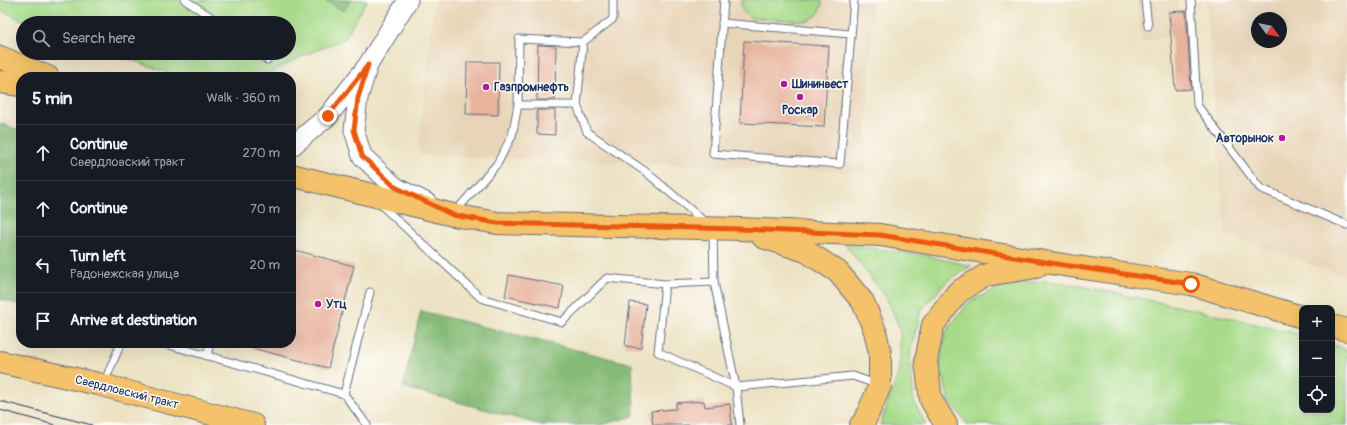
<!DOCTYPE html>
<meta charset="utf-8">
<style>
:root{--surface:#171b24;--page:#242831;--text:#f1f3f6;--muted:#9ea1a6;--line:#363941}
body{margin:0;font-family:Pangolin,sans-serif;background:var(--page);color:var(--text)}
.controls{position:absolute;right:12px;bottom:12px;display:grid;overflow:hidden;border-radius:8px;box-shadow:0 4px 16px #0002}
.controls button{width:36px;height:36px;display:grid;place-items:center;padding:0;border:0;border-bottom:1px solid var(--line);background:var(--surface);color:var(--text);font:20px sans-serif}
.compass{position:absolute;left:1251px;top:12px;width:36px;height:36px;border-radius:50%;background:var(--surface);box-shadow:0 4px 16px #0002;rotate:123deg}
.stop{position:absolute;width:12px;height:12px;margin:-9px;border:3px solid #ea580c;border-radius:50%;background:#fff}
.stop.end{background:#ea580c;border-color:#fff;box-shadow:0 1px 4px #0008}
.list{margin:0;padding:0;list-style:none}
h2{display:flex;justify-content:space-between;align-items:center;height:52px;margin:0;padding:0 16px;font-size:17px}
h2 small{font-size:13px;font-weight:400;color:var(--muted)}
.list li{display:grid;grid-template-columns:26px 1fr auto;gap:12px;align-items:center;box-sizing:border-box;height:56px;padding:0 16px;border-top:1px solid var(--line)}
.list b{display:block;font-size:15px;white-space:nowrap}
.list p{margin:0;font-size:13px;white-space:nowrap;color:var(--muted)}
.list em{font-size:13px;font-style:normal;color:var(--muted)}
.icon{flex:none;width:22px;height:22px;fill:none;stroke:currentColor;stroke-width:2;stroke-linecap:round;stroke-linejoin:round}
.map{position:relative;flex:none;width:1347px;height:425px;overflow:hidden}
.search{position:absolute;background:var(--surface);box-shadow:0 4px 16px #0002;left:16px;top:16px;width:280px;height:44px;display:flex;align-items:center;gap:10px;box-sizing:border-box;padding:0 14px;border-radius:22px;color:var(--muted);font-size:15px}
.panel{position:absolute;background:var(--surface);box-shadow:0 4px 16px #0002;left:16px;top:72px;width:280px;height:276px;border-radius:16px}
.map>svg:first-child{display:block}
.built{fill:#e8d5b8;fill-rule:evenodd}
.green{fill:#a7db8a;stroke:#618574}
.forest{fill:#85bb76;stroke:#50756a}
.building{fill:#e8b39d}
.lines{fill:none;stroke-linecap:round;stroke-linejoin:round}
.service-casing{stroke:#646e82;stroke-width:9}
.tertiary-casing{stroke:#646e82;stroke-width:21}
.primary-casing{stroke:#646e82;stroke-width:24}
.service{stroke:#fff;stroke-width:7}
.tertiary{stroke:#fff;stroke-width:19}
.primary{stroke:#f4c26a;stroke-width:22}
.tram{stroke:#1b2f5e;stroke-width:1}
.route{stroke:#ea580c;stroke-width:5}
.poi-dot{fill:#b5179e;stroke:#fdfcf7;stroke-width:1.5}
.labels{text-anchor:middle;stroke-width:3;stroke-linejoin:round;paint-order:stroke}
.poi-label{font-size:12px;font-weight:bold;fill:#1b2f5e;stroke:#fdfcf7;text-anchor:start}
.street-label{font-size:12px;fill:#1b2f5e;stroke:#fdfcf7}
</style>
<div class="map">
<svg width="1347" height="425" viewBox="0 0 1347 425">
<rect width="100%" height="100%" fill="#fdfcf7"/>
<filter id="ink" filterUnits="userSpaceOnUse"><feTurbulence type="fractalNoise" baseFrequency=".025" numOctaves="2"/><feDisplacementMap in="SourceGraphic" scale="8" xChannelSelector="R" yChannelSelector="G"/><feConvolveMatrix kernelMatrix="1 2 1 2 8 2 1 2 1" color-interpolation-filters="sRGB"/></filter>
<filter id="wash" filterUnits="userSpaceOnUse"><feTurbulence type="fractalNoise" baseFrequency=".012" numOctaves="4" result="noise"/><feDisplacementMap in="SourceGraphic" scale="16" xChannelSelector="R" yChannelSelector="G"/><feGaussianBlur stdDeviation="0.9" result="paint"/><feColorMatrix in="noise" values="0 0 0 0 0 0 0 0 0 0 0 0 0 0 0 0 0 1.4 0 .05"/><feComposite in="paint" operator="in"/></filter>
<g filter="url(#wash)">
<rect width="100%" height="100%" fill="#ede3c4"/>
<g class="built">
<polygon points="434,0 873,0 865,172 418,155"/>
<polygon points="1137,0 1177,0 1181,34 1142,42"/>
<path d="M1206,0H1347V277L1225,234ZM1257,18H1281V42H1257Z"/>
</g>
<g class="green">
<polygon points="0,0 367,0 344,39 305,55 261,77 180,77 112,53 289,53 289,23 29,23 0,10"/>
<polygon points="741,0 822,0 822,4 818,14 809,21 750,18 742,10"/>
<polygon points="846,245 923,255 971,266 947,281 921,310 910,353 914,402 926,425 880,425 900,369 900,329 887,299"/>
<polygon points="1045,281 1072,284 1195,310 1302,335 1302,410 1332,410 1332,344 1347,351 1347,425 968,425 949,400 940,364 946,332 969,302 1004,285"/>
</g>
<g class="forest">
<polygon points="324,0 350,0 344,11"/>
<polygon points="0,123 21,131 21,305 0,299"/>
<polygon points="421,311 632,364 634,416 601,425 542,425 403,387"/>
</g>
<g id="blocks">
<g class="building">
<polygon points="1186,11 1191,89 1175,90 1169,12"/>
<polygon points="744,41 829,46 824,127 740,123"/>
<polygon points="538,45 556,46 555,100 537,100"/>
<polygon points="467,62 499,62 498,115 466,114"/>
<polygon points="537,110 555,110 555,135 537,134"/>
<polygon points="291,249 354,266 328,368 252,348 253,343 291,343"/>
<polygon points="509,275 564,286 560,308 505,296"/>
<polygon points="630,302 646,304 641,348 625,346"/>
<polygon points="704,401 705,407 730,404 732,425 653,425 651,411 676,409 676,403"/>
</g>
</g>
</g>
<g filter="url(#ink)">
<use href="#blocks" fill-opacity="0" stroke="#646e82" stroke-width="1"/>
<g class="lines">
<g class="service-casing">
<g id="service">
<polyline points="185,0 220,23"/>
<polyline points="724,0 713,154 840,164 854,0"/>
<polyline points="1145,0 1148,26"/>
<polyline points="1191,0 1197,105 1260,188 1347,225"/>
<polyline points="722,23 851,34"/>
<polyline points="260,53 267,60"/>
<polyline points="518,105 519,39 583,42"/>
<polyline points="577,105 583,42 613,19 613,0"/>
<polyline points="380,204 481,298 562,322 607,278 665,284 714,282 713,231"/>
<polyline points="455,212 497,164 512,136 518,105 577,105 587,132 646,172 706,223"/>
<polyline points="714,282 736,387 853,376 878,385"/>
<polyline points="665,284 658,352 736,387 740,425"/>
<polyline points="162,343 344,394 367,425"/>
<polyline points="207,356 210,343"/>
<polyline points="104,383 121,343"/>
<polyline points="344,394 370,292"/>
</g>
</g>
<g class="tertiary-casing">
<g id="tertiary">
<polyline points="368,65 358,98 354,130 362,156 395,187 427,203"/>
<polyline points="291,147 328,116 368,65 408,0"/>
</g>
</g>
<g class="primary-casing">
<g id="primary">
<polyline points="0,57 48,77"/>
<polyline points="0,82 21,85"/>
<polyline points="291,175 453,215 497,223 740,229 880,235 1057,264 1191,284 1302,317"/>
<polyline points="763,237 806,251 838,272 863,302 875,331 880,354 880,386 864,422 861,425"/>
<polyline points="1332,326 1347,330"/>
<polyline points="0,362 98,384 253,425"/>
<polyline points="946,425 931,400 926,361 933,325 958,292 986,275 1036,267"/>
</g>
</g>
<use href="#service" class="service"/>
<use href="#tertiary" class="tertiary"/>
<use href="#primary" class="primary"/>
<g class="tram">
<polyline points="0,401 92,425"/>
<polyline points="0,410 55,425"/>
</g>
</g>
</g>
<g class="lines" filter="url(#ink)">
<polyline class="route" points="328,116 368,65 358,98 354,130 362,156 395,187 453,215 497,223 740,229 880,235 1057,264 1191,284"/>
</g>
<g class="poi-dot">
<circle cx="784" cy="84" r="4"/>
<circle cx="486" cy="87" r="4"/>
<circle cx="800" cy="97" r="4"/>
<circle cx="1282" cy="138" r="4"/>
<circle cx="318" cy="304" r="4"/>
</g>
<g class="labels">
<g class="poi-label">
<text x="792" y="88">Шининвест</text>
<text x="494" y="91">Газпромнефть</text>
<text x="800" y="114" text-anchor="middle">Роскар</text>
<text x="1274" y="142" text-anchor="end">Авторынок</text>
<text x="326" y="308">Утц</text>
</g>
<g class="street-label">
<text transform="translate(127 392) rotate(14)" y="4">Свердловский тракт</text>
</g>
</g>
</svg>
<div class="controls">
<button>+</button>
<button>−</button>
<button><svg class="icon" aria-label="locate" viewBox="0 0 24 24"><circle cx="12" cy="12" r="6"/><path d="M12 2v4M12 18v4M2 12h4M18 12h4"/></svg></button>
</div>
<svg class="compass" viewBox="-18 -18 36 36"><path d="M0-13l5 13h-10z" fill="#e53935"/><path d="M0 13l5-13h-10z" fill="#9ea1a6"/></svg>
<div class="stop" style="left:1191px;top:284px"></div>
<div class="stop end" style="left:328px;top:116px"></div>
<div class="search"><svg class="icon" aria-label="search" viewBox="0 0 24 24"><circle cx="10" cy="10" r="6"/><path d="M15 15l6 6"/></svg>Search here</div>
<section class="panel">
<h2>5 min<small>Walk · 360 m</small></h2>
<ul class="list">
<li><svg class="icon" aria-label="ahead" viewBox="0 0 24 24"><path d="M12 20V5M6 11l6-6 6 6"/></svg><div><b>Continue</b><p>Свердловский тракт</p></div><em>270 m</em></li>
<li><svg class="icon" aria-label="ahead" viewBox="0 0 24 24"><path d="M12 20V5M6 11l6-6 6 6"/></svg><div><b>Continue</b></div><em>70 m</em></li>
<li><svg class="icon" aria-label="left" viewBox="0 0 24 24"><path d="M17 20v-9H6M10 6l-5 5 5 5"/></svg><div><b>Turn left</b><p>Радонежская улица</p></div><em>20 m</em></li>
<li><svg class="icon" aria-label="arrive" viewBox="0 0 24 24"><path d="M6 21V4h12l-3 4 3 4H6"/></svg><div><b>Arrive at destination</b></div></li>
</ul>
</section>
</div>
